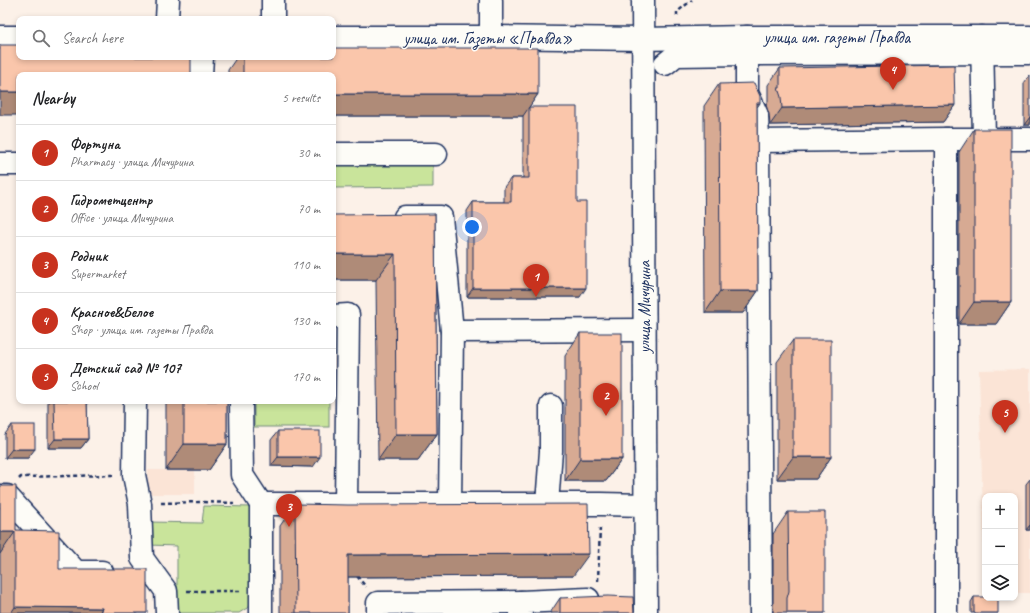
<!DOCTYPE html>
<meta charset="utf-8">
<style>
:root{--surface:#fff;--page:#f2f2f2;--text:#202124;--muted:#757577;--line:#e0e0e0;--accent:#c8321e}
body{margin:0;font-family:Caveat,sans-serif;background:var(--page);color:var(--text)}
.controls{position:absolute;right:12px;bottom:12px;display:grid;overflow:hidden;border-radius:8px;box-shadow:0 2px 6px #0003}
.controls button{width:36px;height:36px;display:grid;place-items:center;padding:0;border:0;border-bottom:1px solid var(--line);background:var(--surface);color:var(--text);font:20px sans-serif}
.you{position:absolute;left:472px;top:227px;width:14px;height:14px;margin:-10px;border:3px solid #fff;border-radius:50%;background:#1a73e8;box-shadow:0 0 0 6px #1a73e833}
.badge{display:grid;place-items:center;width:26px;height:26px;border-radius:50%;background:var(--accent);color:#fff;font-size:13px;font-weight:700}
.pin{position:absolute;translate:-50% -33px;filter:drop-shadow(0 1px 2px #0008)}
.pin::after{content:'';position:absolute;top:21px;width:14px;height:12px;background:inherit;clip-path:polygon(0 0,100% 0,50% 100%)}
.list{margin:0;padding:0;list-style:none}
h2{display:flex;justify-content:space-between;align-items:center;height:52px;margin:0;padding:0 16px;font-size:17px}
h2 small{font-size:13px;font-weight:400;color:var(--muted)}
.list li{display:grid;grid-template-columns:26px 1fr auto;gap:12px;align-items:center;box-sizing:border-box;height:56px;padding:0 16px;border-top:1px solid var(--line)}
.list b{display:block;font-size:15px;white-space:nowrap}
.list p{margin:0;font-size:13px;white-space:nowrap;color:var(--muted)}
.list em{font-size:13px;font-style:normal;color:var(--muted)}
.icon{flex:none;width:22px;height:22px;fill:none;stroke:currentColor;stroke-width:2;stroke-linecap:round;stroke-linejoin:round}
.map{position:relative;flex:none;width:1030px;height:613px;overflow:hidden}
.search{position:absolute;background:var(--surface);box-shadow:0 2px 6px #0003;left:16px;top:16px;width:320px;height:44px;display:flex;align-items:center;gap:10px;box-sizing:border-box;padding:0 14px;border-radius:8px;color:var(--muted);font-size:15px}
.panel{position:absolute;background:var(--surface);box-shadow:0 2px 6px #0003;left:16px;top:72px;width:320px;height:332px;border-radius:8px}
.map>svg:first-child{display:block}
.built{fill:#fbe4d6}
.green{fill:#c9e49b;stroke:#728a7c}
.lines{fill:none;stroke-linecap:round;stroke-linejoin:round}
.minor-casing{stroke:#1b2f5e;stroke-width:25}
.path{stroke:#1b2f5e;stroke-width:2.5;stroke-dasharray:4 3;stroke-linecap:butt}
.minor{stroke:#fdfcf7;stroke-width:22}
.wall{fill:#d7aa93;stroke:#1b2f5e}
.shaded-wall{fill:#af8b78;stroke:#1b2f5e}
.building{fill:#fac6ab;stroke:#1b2f5e}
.labels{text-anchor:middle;stroke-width:3;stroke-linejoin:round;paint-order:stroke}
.street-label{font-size:17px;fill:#1b2f5e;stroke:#fdfcf7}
</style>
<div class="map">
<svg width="1030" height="613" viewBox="0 0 1030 613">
<rect width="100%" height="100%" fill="#fcf1e8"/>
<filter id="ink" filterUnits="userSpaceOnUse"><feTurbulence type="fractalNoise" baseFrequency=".025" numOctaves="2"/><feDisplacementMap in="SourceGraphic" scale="8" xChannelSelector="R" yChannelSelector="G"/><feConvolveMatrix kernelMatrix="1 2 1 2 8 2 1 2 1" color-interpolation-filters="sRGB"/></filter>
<g filter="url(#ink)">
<g class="built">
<polygon points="1030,369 1030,593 1015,593 1015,496 985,496 985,594 979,370"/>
<rect x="148" y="470" width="47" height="24"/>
</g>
<g class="green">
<polygon points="333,162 433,162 433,187 333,188"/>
<rect x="254" y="401" width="75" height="26"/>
<polygon points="204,506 251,507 252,605 239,613 177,613 177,546 149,545 149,522 202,523"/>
</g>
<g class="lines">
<g class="minor-casing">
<g id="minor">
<polyline points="643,0 646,613"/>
<polyline points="167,19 168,0"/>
<polyline points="273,19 273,0"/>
<polyline points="0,37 19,37"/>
<polyline points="333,37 491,37 643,39 747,37 1030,37"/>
<polyline points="491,37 491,0"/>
<polyline points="747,37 747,93 757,115 758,141 761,613"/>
<polyline points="665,64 676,55 747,54 1030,53"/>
<polyline points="201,75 202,57"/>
<polyline points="984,139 1030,139"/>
<polyline points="758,141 946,139"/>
<polyline points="333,154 436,154"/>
<polyline points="0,164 19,164"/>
<polyline points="405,217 441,217 452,331"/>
<polyline points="333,316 348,315 346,504"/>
<polyline points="135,401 134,475 140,504 142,558 166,591 167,613"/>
<polyline points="241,401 242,475 261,504"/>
<polyline points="0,496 7,496 76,572 102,572"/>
<polyline points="450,504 452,331 644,330"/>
<polyline points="547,504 551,451 551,406"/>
<polyline points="261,613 261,504 601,504 645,505"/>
<polyline points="378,613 378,603 521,602"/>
<polyline points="521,613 521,602 588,599"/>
<polyline points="946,613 946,139 984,139 982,37"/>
</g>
</g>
<g class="path">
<polyline points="677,16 677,12 692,0"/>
<polyline points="19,479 21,477 113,475"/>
<polyline points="161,503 201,502 234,503"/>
<polyline points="357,576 366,587"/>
<polyline points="598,581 600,526"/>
<polyline points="187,591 240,591"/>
</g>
<use href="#minor" class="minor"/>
</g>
<g class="wall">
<polygon points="237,57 333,57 538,94 529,107 577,202 580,297 467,297 467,211 473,202 504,202 504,187 511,178 523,178 523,116 333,116 333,75 228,75 228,70"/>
<polygon points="780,68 955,105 943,122 770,125 769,114 766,105 768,102 768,85"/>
<polygon points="1030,75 1030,125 1024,125 1024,83"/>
<polygon points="719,84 757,108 758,291 743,313 705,313 704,106"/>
<polygon points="974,129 1011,302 996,324 959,324 959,152"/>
<polygon points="435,214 437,434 418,460 378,460 376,280 333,280"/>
<polygon points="580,333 622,459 606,481 565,481 565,356"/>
<polygon points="793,340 831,457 816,479 777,479 777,362"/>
<polygon points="48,401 87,401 88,439 81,448 48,448"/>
<polygon points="166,401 227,401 227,444 209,470 166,470"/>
<polygon points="12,425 28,458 5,458 5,434"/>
<polygon points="278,431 313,467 271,466 271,440"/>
<polygon points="1030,479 1030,530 1026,530 1026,484"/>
<polygon points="0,486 16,530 59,569 147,613 0,613"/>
<polygon points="295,504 573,576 348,577 348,613 280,613 280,526"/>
<polygon points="788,512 825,613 773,613 773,534"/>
<polygon points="974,597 998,613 971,613 971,602"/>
<polygon points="560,598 634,613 550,613"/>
</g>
<g class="shaded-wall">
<rect x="0" y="92" width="19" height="23"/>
<polygon points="333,94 538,94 523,116 333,116"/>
<polygon points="757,103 760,103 745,125"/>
<polygon points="955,105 943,122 770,125 782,108"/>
<polygon points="1030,117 1030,125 1024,125"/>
<polygon points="333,254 395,254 376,280 333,280"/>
<polygon points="473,288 586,288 580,297 467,297"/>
<polygon points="720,291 758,291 743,313 705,313"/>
<polygon points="974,302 1011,302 996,324 959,324"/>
<polygon points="396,434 437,434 418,460 378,460"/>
<polygon points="55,439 88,439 81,448 48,448"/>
<polygon points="184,444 227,444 209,470 166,470"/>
<polygon points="12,449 35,449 28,458 5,458"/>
<polygon points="278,457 320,457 313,467 271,466"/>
<polygon points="793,457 831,457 816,479 777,479"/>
<polygon points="580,459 622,459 606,481 565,481"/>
<polygon points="1030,525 1030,530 1026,530"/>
<polygon points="0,532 15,532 0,554"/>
<polygon points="589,554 573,576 333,577 348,555"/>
<polygon points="15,607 102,608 99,613 11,613"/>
</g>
<g class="building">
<polygon points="0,45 19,45 19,57 191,57 191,75 19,75 19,92 0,92"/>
<polygon points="333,48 538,48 538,94 333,94 333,75 243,75 243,57 333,57"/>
<polygon points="954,65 955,105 782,108 781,97 778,88 780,88 780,68"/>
<polygon points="754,83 760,96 760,103 757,103 758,291 720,291 719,84"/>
<polygon points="529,107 577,107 577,202 586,202 586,288 473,288 473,202 511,202 511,178 529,178"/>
<rect x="974" y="129" width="37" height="173"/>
<polygon points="435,214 437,434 396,434 395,254 333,254 333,215"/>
<rect x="580" y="333" width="42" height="126"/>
<rect x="793" y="340" width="38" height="117"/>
<polygon points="54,401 87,401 88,439 55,439"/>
<rect x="184" y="401" width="43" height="43"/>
<rect x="12" y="425" width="23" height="24"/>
<rect x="278" y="431" width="42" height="26"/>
<polygon points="0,486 16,486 16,530 59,531 59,569 147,569 147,613 102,613 102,608 15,607 15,532 0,532"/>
<polygon points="295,504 348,505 588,504 589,554 348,555 348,613 296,613"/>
<polygon points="788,512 825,512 825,613 787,613 787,598 789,591"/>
<polygon points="608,596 633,597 634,613 560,613 560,598"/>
<polygon points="974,597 985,597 985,598 998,598 998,613 974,613"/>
</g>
</g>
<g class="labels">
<g class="street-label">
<text x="837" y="43">улица им. газеты Правда</text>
<text x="488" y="44">улица им. Газеты «Правда»</text>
<text transform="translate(644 307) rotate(-90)" y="6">улица Мичурина</text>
</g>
</g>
</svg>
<div class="controls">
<button>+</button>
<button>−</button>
<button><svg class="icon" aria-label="layers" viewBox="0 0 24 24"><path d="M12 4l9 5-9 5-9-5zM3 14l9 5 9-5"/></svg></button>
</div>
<div class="you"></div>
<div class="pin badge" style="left:536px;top:297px">1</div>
<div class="pin badge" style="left:606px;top:416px">2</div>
<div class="pin badge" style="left:289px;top:527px">3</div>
<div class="pin badge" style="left:893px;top:90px">4</div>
<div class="pin badge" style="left:1005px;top:433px">5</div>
<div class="search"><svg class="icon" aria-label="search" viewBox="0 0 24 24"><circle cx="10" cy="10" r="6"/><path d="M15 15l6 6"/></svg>Search here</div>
<section class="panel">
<h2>Nearby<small>5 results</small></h2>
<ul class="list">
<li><span class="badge">1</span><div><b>Фортуна</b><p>Pharmacy · улица Мичурина</p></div><em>30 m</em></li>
<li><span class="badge">2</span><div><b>Гидрометцентр</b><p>Office · улица Мичурина</p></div><em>70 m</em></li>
<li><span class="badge">3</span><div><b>Родник</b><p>Supermarket</p></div><em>110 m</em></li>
<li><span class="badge">4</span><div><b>Красное&amp;Белое</b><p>Shop · улица им. газеты Правда</p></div><em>130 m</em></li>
<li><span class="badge">5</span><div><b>Детский сад № 107</b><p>School</p></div><em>170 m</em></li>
</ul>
</section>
</div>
